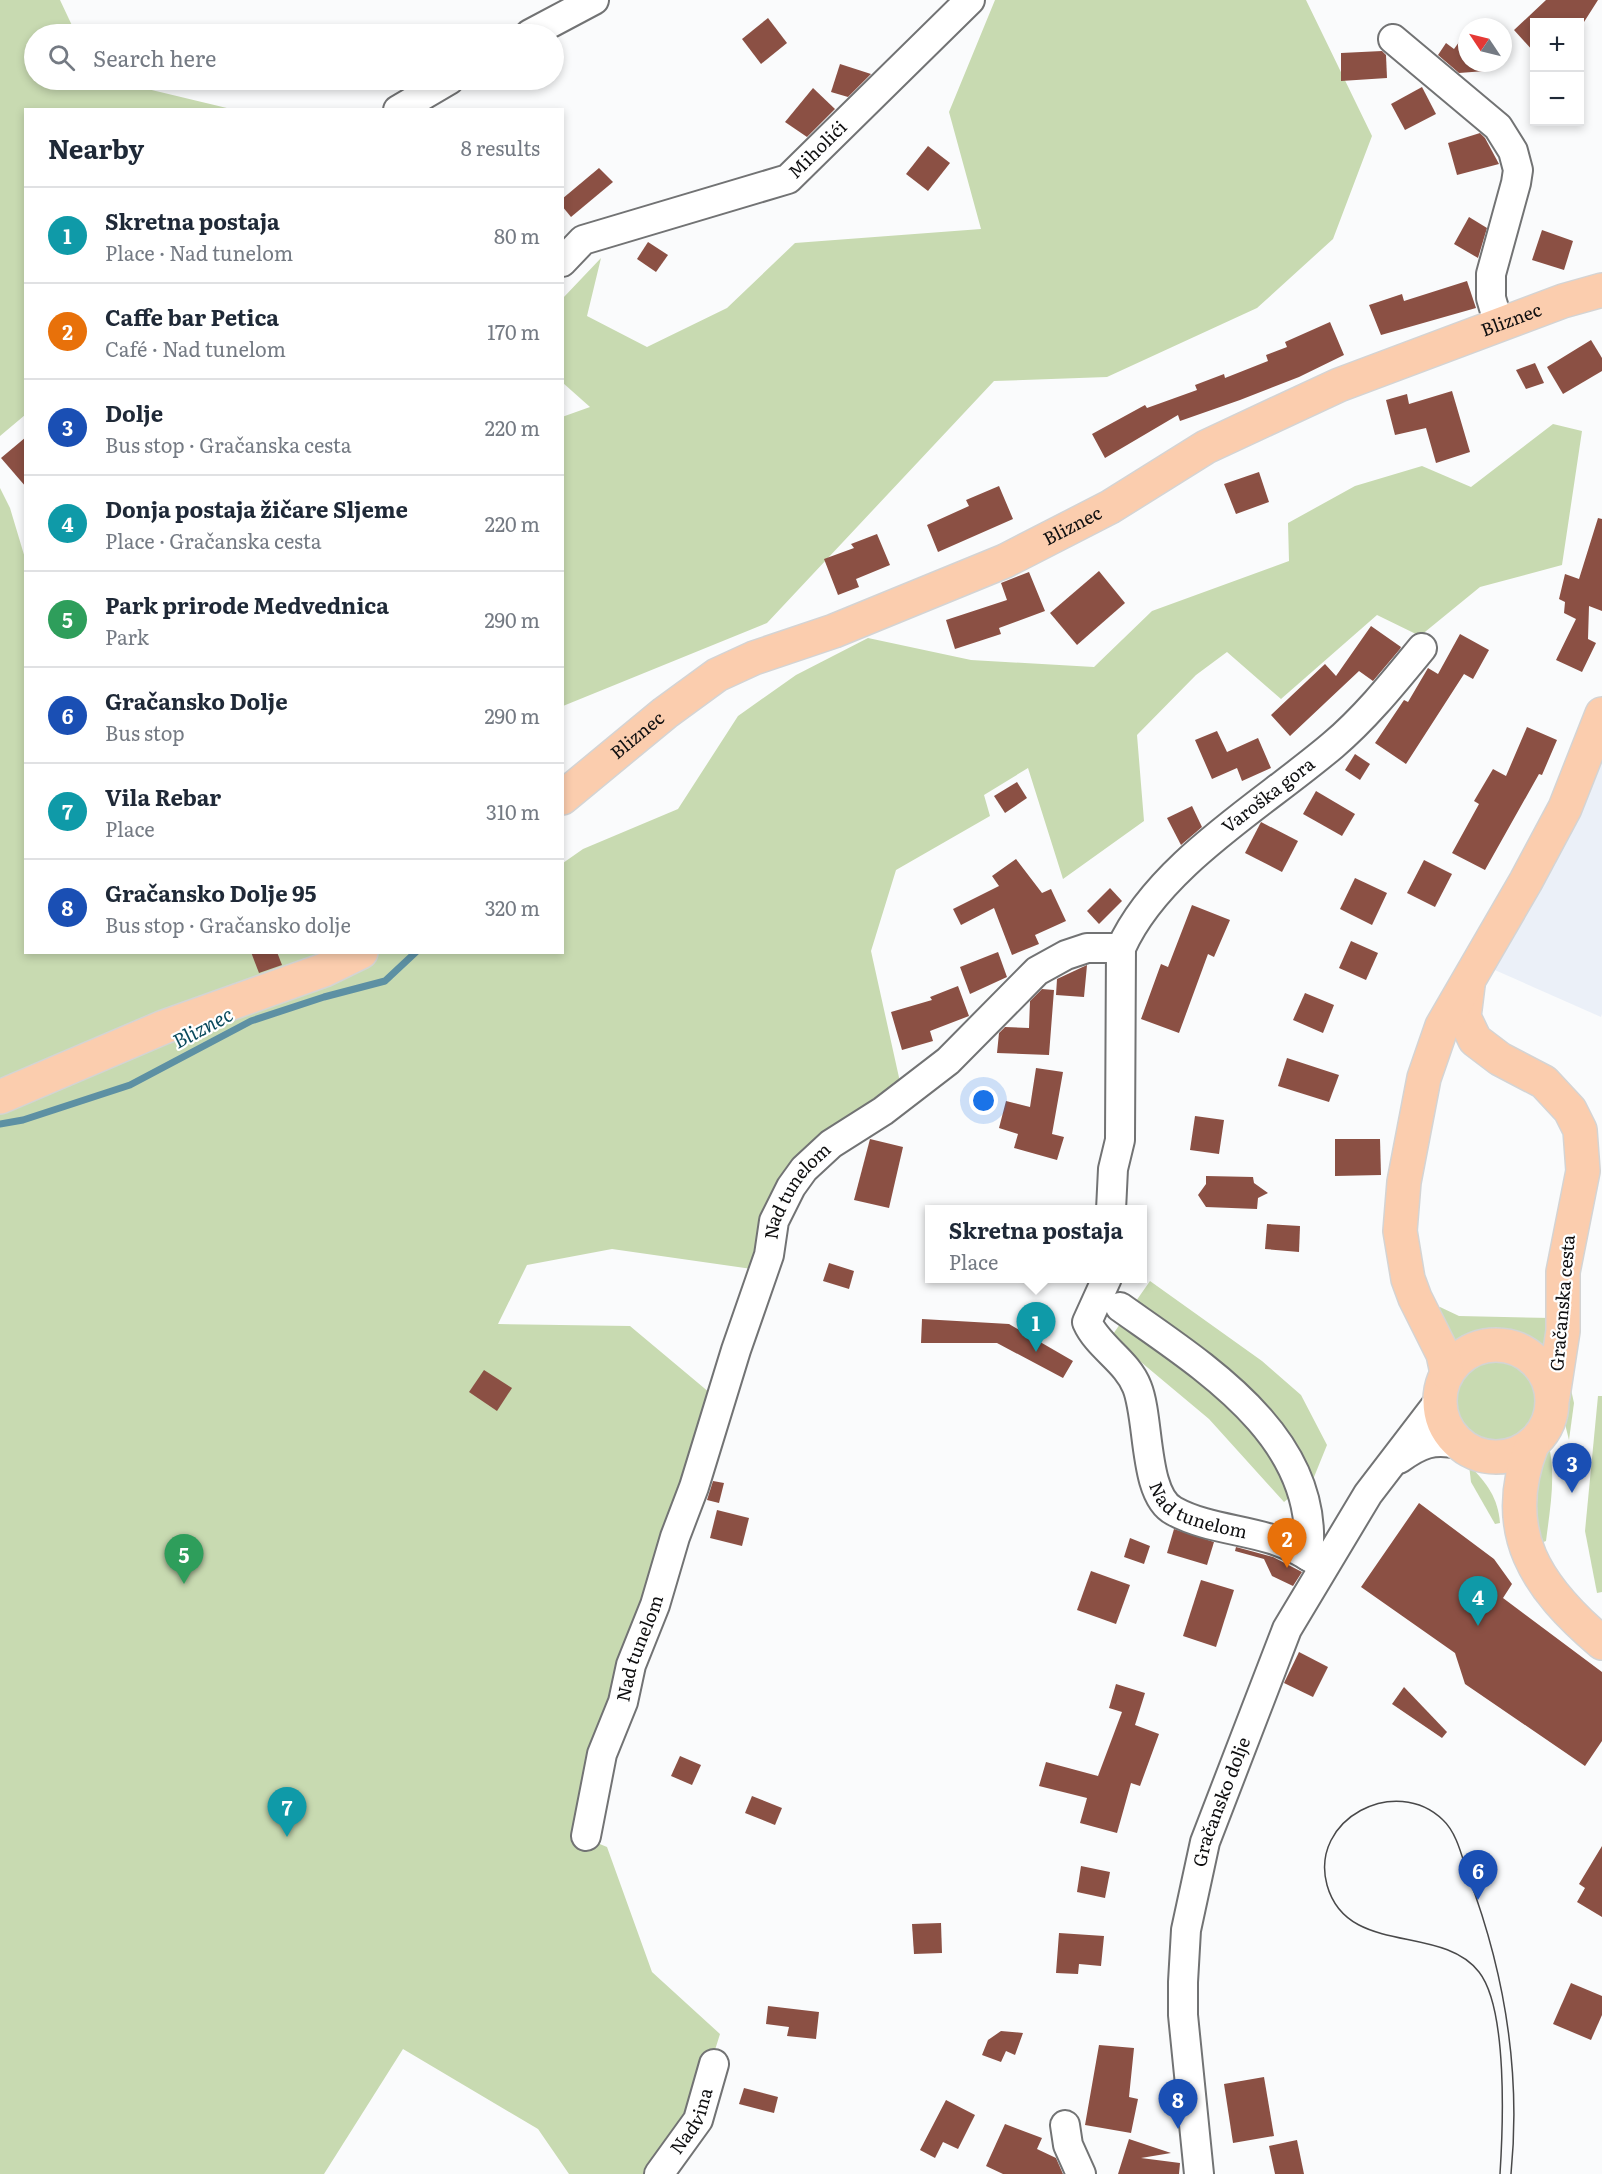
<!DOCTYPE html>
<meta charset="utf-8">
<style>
:root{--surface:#fff;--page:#f2f2f3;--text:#1f2937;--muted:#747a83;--line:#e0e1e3;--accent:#0b8043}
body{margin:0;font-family:Literata,serif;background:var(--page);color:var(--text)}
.controls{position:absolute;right:18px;top:18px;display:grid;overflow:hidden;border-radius:0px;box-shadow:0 3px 9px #0003}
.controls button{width:54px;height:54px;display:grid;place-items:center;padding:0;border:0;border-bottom:2px solid var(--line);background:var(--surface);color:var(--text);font:30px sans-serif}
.compass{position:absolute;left:1458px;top:18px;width:54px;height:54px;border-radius:50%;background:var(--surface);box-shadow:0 3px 9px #0003;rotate:305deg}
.you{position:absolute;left:984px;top:1101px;width:21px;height:21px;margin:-15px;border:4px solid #fff;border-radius:50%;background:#1a73e8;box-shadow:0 0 0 9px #1a73e833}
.badge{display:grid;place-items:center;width:39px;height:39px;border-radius:50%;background:var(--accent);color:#fff;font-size:20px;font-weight:700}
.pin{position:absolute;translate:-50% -50px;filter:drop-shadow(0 2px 3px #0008)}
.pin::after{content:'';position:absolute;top:32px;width:21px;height:18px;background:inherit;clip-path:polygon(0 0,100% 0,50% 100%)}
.popup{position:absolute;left:925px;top:1205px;width:222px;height:78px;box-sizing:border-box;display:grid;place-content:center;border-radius:0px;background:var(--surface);filter:drop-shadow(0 2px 4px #0005);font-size:20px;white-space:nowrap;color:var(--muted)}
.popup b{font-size:22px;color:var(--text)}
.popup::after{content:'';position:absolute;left:50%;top:100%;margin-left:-12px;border:12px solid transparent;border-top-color:var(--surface)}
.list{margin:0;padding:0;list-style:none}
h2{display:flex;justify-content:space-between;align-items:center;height:78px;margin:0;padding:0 24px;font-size:26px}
h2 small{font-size:20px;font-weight:400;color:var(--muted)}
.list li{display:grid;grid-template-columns:39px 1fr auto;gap:18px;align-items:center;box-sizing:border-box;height:96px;padding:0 24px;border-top:2px solid var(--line)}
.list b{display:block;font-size:22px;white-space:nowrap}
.list p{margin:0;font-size:20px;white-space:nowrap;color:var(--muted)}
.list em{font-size:20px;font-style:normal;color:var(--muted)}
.icon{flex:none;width:33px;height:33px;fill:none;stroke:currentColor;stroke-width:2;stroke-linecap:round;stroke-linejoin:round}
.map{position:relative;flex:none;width:1602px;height:2174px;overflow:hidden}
.search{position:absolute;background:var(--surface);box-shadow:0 3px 9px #0003;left:24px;top:24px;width:540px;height:66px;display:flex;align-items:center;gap:15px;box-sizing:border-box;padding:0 21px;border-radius:33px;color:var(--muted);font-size:22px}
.panel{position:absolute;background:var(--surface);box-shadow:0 3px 9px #0003;left:24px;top:108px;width:540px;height:846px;border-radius:0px}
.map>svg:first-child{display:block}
.built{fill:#ebf0f8}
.green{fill:#c8dab1}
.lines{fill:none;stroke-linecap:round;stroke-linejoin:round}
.stream{stroke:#5d90a3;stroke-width:7}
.building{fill:#8b5044}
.minor-casing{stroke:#727374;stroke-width:32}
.major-casing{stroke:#d4d4d4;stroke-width:36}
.minor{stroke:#fff;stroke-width:28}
.major{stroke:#fbcdae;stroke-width:33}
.tram{stroke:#49494a;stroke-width:1.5}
.labels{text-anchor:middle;stroke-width:4.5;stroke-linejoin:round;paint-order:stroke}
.street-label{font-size:18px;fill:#0f0f10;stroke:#fff}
.water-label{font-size:20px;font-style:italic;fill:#09495c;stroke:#fff}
</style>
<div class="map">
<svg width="1602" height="2174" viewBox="0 0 1602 2174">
<rect width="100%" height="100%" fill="#fafbfc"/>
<polygon class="built" points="1602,735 1602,1014 1601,1017 1488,967"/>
<g class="green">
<polygon points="0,0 60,0 76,34 34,34 34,80 110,80 231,109 26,110 25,415 0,436"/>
<polygon points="995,0 1306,0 1372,136 1333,239 1257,308 1107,377 994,381 767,623 563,706 562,417 590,407 563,383 563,298 601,258 587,316 647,347 727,308 795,243 981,229 949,112"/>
<polygon points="1553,424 1582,431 1562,565 1480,587 1420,636 1377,615 1281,699 1227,652 1196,675 1137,735 1144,821 1063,879 1028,768 984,795 990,816 896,870 871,951 902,1091 816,1146 752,1269 612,1249 527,1265 498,1324 630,1326 710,1393 573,1833 607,1847 652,1972 720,2034 692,2123 664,2174 569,2174 538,2129 403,2049 324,2174 0,2174 0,488 10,508 25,558 26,952 562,952 563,863 583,849 678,809 738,716 796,675 868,638 971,660 1094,667 1152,611 1289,561 1288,523 1355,486 1422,466 1471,487"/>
<polygon points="1150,1281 1262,1361 1301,1395 1327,1445 1314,1477 1284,1502 1209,1419 1111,1337"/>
<path d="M1440,1307L1459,1316L1552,1318L1550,1356C1516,1334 1492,1323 1455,1346L1433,1311Z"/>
<circle cx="1496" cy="1401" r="40"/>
<polygon points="1568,1376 1574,1403 1569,1440 1562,1412"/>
<polygon points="1598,1396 1602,1396 1602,1592 1597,1593 1585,1531"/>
<path d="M1549,1446C1556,1477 1550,1509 1546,1541L1541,1543C1537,1513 1526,1469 1549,1446Z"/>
<path d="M1469,1465C1487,1483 1498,1498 1500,1523L1495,1524L1471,1482Z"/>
</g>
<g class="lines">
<polyline class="stream" points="0,1124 23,1120 130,1085 251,1021 324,997 385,981 416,952"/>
</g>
<g class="building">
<polygon points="1546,0 1598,0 1584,22 1534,22 1534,52 1514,30"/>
<polygon points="768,18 787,43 761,64 742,39"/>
<polygon points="1467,31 1467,63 1474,63 1485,71 1459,73 1438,55 1446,43 1454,49"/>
<polygon points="1382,51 1386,55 1387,78 1341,81 1341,53"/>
<polygon points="840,64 871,74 848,97 831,92"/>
<polygon points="1422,87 1436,114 1405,130 1391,104"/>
<polygon points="813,88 835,109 807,137 785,122"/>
<polygon points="1480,133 1485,138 1499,164 1457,175 1448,143"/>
<polygon points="928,146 950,163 928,191 906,174"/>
<polygon points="599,168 613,182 571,217 562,206 562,199"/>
<polygon points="1469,217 1487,228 1478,258 1454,244"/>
<polygon points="1542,230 1573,241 1564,270 1532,260"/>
<polygon points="648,242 668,255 656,272 637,259"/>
<polygon points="1467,281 1476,308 1381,335 1369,305 1402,294 1404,301"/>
<polygon points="1330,322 1344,355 1299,377 1240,400 1180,421 1178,415 1105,458 1092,434 1145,405 1147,408 1197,390 1195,385 1224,374 1225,378 1268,361 1266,355 1287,347 1285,342"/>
<polygon points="1591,340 1602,358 1602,371 1563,394 1547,367"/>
<polygon points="1535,363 1544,383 1526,389 1516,370"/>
<polygon points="1452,391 1470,452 1436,463 1426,428 1395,435 1386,400 1407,394 1409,404"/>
<polygon points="26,437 26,487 1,458"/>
<polygon points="1259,472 1269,502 1236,514 1224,484"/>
<polygon points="999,486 1013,519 938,552 927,525 969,506 966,500"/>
<polygon points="1598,518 1602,519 1602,611 1589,606 1588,639 1596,643 1582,672 1556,660 1576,619 1564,613 1565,602 1559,599 1565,574 1579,579"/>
<polygon points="877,534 890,565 856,579 859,587 838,595 824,559 854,548 851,544"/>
<polygon points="1099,571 1125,603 1077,645 1050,613"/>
<polygon points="1029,572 1045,611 999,628 1001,634 955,649 946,620 1007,600 1001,583"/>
<polygon points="1371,626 1401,647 1400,649 1373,681 1359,671 1290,736 1271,715 1325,664 1336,676"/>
<polygon points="1460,634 1489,650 1473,679 1464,674 1406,764 1375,743 1404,700 1408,702 1428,668 1438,674"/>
<polygon points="1527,727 1557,740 1542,775 1539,774 1485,870 1452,853 1479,804 1474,801 1493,769 1506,776"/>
<polygon points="1217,731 1227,752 1258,738 1271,768 1242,781 1237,768 1212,779 1195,740"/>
<polygon points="1355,754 1370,764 1360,780 1345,770"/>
<polygon points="1017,782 1027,798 1005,813 994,796"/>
<polygon points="1316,791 1355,814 1342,836 1303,814"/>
<polygon points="1192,806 1202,827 1181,845 1167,818"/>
<polygon points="1261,822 1298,841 1282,872 1245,853"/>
<polygon points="1016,859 1042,893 1051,889 1066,921 1035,935 1039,944 1012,955 994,908 961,925 953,909 999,886 992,876"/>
<polygon points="1424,860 1452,874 1435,907 1407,893"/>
<polygon points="1355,878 1387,893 1372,925 1340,909"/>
<polygon points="1110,888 1122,901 1099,924 1087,911"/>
<polygon points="1192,905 1230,920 1214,957 1208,954 1179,1033 1141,1019 1161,964 1168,967"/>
<polygon points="1351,941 1378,953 1366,980 1339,968"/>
<polygon points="251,952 277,952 282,965 259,973"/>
<polygon points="998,952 1007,977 970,994 960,967"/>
<polygon points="1087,965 1084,997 1056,995 1057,979"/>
<polygon points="958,986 969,1016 930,1031 933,1041 902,1050 891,1012 932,1000 930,997"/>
<polygon points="1042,989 1054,990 1049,1055 997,1053 999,1033 1005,1027 1029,1028 1030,1001"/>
<polygon points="1305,993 1334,1005 1323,1033 1293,1020"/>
<polygon points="1287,1058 1339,1075 1329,1102 1278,1086"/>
<polygon points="1036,1068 1063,1072 1052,1134 1064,1137 1057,1160 1014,1148 1018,1134 999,1128 1006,1101 1030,1107"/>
<polygon points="1195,1116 1224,1120 1219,1154 1190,1150"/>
<polygon points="870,1139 903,1147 889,1208 854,1200"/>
<polygon points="1335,1139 1380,1139 1381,1175 1335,1176"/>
<polygon points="1206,1176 1253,1177 1254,1183 1268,1193 1258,1198 1257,1209 1206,1207 1198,1195 1206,1184"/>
<polygon points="1267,1224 1300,1226 1299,1252 1265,1249"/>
<polygon points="829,1263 854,1271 849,1289 823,1281"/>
<polygon points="922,1319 1009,1324 1073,1361 1063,1378 997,1343 921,1343"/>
<polygon points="484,1370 512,1388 497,1411 469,1392"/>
<polygon points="713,1481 724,1483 719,1503 707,1500"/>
<polygon points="1419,1503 1494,1559 1512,1584 1503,1598 1602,1672 1602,1741 1585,1766 1465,1684 1455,1653 1361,1587"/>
<polygon points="717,1510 749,1518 742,1546 710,1538"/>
<polygon points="1174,1529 1214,1542 1207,1565 1167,1553"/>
<polygon points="1130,1538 1150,1546 1144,1564 1124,1557"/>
<polygon points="1236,1547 1273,1557 1302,1572 1293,1586 1272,1576 1264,1559 1235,1551"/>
<polygon points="1091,1571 1130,1585 1116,1624 1077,1610"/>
<polygon points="1201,1580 1234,1590 1216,1647 1183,1636"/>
<polygon points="1299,1652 1328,1667 1313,1697 1284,1683"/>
<polygon points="1116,1684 1145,1693 1135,1725 1159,1734 1140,1786 1131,1783 1117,1833 1080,1823 1087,1798 1039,1786 1046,1762 1098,1776 1122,1712 1109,1708"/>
<polygon points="1404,1687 1447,1732 1442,1738 1392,1704"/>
<polygon points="680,1756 701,1765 692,1785 671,1776"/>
<polygon points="752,1796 782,1808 775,1825 745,1813"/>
<polygon points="1602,1846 1602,1917 1577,1902 1585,1888 1579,1884"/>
<polygon points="1081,1866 1110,1872 1105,1898 1077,1892"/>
<polygon points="941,1923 942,1953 914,1954 912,1924"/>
<polygon points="1059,1933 1104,1936 1101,1966 1079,1964 1078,1974 1056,1973"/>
<polygon points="1571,1983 1602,1996 1602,2015 1591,2040 1553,2024"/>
<polygon points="768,2006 819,2012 816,2039 787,2036 789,2027 766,2024"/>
<polygon points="1001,2031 1023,2033 1015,2055 1006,2051 1001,2062 982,2055 988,2040"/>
<polygon points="1099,2045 1134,2048 1129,2097 1138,2099 1131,2133 1085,2125"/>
<polygon points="1264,2077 1274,2136 1233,2143 1224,2084"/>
<polygon points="744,2088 778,2097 774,2113 739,2104"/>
<polygon points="946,2100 975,2115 958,2149 943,2142 935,2158 920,2150"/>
<polygon points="1005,2124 1042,2138 1037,2149 1056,2158 1063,2174 1003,2174 986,2166"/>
<polygon points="1129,2139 1171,2153 1141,2158 1180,2163 1179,2174 1118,2174"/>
<polygon points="1297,2140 1304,2174 1275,2174 1269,2146"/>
</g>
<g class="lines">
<g class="minor-casing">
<g id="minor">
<polyline points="530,34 594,0"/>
<polyline points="1393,39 1498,127 1513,151 1518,170 1516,183 1491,274 1491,298 1499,325"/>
<polyline points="398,110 449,80"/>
<path id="s1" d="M562,262L583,240L788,179L970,0"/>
<path id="s2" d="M1111,1210L1113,1169L1120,1140L1121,948C1158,865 1264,804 1333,745C1366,717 1394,682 1422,648"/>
<path id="s3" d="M1107,1278L1087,1322C1098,1347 1127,1361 1137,1387C1150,1419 1143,1495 1174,1511C1203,1527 1239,1529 1271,1539C1291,1545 1307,1555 1324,1566"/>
<path d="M1120,1307C1203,1366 1322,1438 1308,1556"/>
<path d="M1399,1459C1421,1443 1433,1439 1459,1444"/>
<path id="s4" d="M586,1836L602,1754L623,1702L631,1665L655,1605L675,1537L694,1487L736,1350L769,1255L774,1221L791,1187L804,1169L831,1144L883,1111L948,1061L1037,971L1066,955L1087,948H1121"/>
<polyline points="1065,2125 1068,2145 1081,2174"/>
<path id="s5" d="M659,2174L698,2120L714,2064"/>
<path id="s6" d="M1199,2174L1183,2015V1982L1186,1930L1205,1842L1287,1629L1368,1494L1440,1400"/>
</g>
</g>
<g class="major-casing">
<g id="major">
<path id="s7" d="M562,798L665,713L717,675L754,658L834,631L1005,561L1110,507L1206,447L1339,385L1563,301L1602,290"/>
<polyline points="1468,985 1464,1017 1475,1040 1500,1059 1544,1082 1570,1110 1580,1130 1583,1171 1563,1272 1563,1331 1553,1396"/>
<polyline points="0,1097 164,1027 324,970 361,952"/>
<circle cx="1496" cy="1401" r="56"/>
<polyline points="1447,1373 1443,1354 1415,1298 1408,1279 1400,1231 1404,1182 1424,1078 1442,1026 1526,881 1565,808 1602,714"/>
<path d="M1532,1445C1498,1532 1537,1588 1602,1643"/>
</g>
</g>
<use href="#minor" class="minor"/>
<use href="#major" class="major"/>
<path class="tram" d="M1500,2174C1503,2127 1508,2009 1479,1972C1441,1923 1347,1957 1327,1885C1309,1819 1396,1774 1443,1820C1457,1833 1462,1857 1468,1875C1504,1970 1521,2072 1511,2174"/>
</g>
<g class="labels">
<g class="street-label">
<text dy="6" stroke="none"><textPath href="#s1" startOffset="286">Miholići</textPath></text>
<text dy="6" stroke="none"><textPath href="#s7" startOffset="1070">Bliznec</textPath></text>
<text dy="6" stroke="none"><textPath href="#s7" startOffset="584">Bliznec</textPath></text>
<text dy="6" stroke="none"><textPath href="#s7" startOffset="98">Bliznec</textPath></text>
<text dy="6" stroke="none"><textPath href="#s2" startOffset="477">Varoška gora</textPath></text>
<text dy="6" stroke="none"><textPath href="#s4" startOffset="682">Nad tunelom</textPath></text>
<text transform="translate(1563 1303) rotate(-85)" y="6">Gračanska cesta</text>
<text dy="6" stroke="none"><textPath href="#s3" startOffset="284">Nad tunelom</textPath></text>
<text dy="6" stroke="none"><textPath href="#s4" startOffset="196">Nad tunelom</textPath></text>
<text dy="6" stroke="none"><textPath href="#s6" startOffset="378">Gračansko dolje</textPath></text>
<text dy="6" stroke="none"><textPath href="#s5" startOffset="63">Nadvina</textPath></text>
</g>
<g class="water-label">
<text transform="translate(203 1028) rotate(-28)" y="7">Bliznec</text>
</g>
</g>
</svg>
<div class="controls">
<button>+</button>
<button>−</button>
</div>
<svg class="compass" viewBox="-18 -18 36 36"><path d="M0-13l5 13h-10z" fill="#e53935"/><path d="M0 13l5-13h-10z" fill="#747a83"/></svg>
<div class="you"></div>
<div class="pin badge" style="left:1036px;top:1352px;background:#0f9aa8">1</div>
<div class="popup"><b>Skretna postaja</b>Place</div>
<div class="pin badge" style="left:1287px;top:1568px;background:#e8710a">2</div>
<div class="pin badge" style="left:1572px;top:1493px;background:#1a4fb4">3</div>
<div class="pin badge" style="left:1478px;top:1626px;background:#0f9aa8">4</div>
<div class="pin badge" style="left:184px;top:1584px;background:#2e9e5b">5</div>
<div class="pin badge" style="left:1478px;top:1900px;background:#1a4fb4">6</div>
<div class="pin badge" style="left:287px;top:1837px;background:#0f9aa8">7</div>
<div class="pin badge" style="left:1178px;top:2129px;background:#1a4fb4">8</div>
<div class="search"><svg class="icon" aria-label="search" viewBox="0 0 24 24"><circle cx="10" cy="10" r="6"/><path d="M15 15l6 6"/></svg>Search here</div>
<section class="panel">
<h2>Nearby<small>8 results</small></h2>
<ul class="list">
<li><span class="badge" style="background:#0f9aa8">1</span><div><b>Skretna postaja</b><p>Place · Nad tunelom</p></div><em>80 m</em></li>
<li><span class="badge" style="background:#e8710a">2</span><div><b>Caffe bar Petica</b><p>Café · Nad tunelom</p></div><em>170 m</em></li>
<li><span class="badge" style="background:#1a4fb4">3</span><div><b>Dolje</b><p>Bus stop · Gračanska cesta</p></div><em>220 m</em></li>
<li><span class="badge" style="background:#0f9aa8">4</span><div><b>Donja postaja žičare Sljeme</b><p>Place · Gračanska cesta</p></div><em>220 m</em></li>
<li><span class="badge" style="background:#2e9e5b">5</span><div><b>Park prirode Medvednica</b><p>Park</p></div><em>290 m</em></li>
<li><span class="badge" style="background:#1a4fb4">6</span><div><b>Gračansko Dolje</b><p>Bus stop</p></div><em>290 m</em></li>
<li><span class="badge" style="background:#0f9aa8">7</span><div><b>Vila Rebar</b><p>Place</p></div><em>310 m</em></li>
<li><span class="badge" style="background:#1a4fb4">8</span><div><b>Gračansko Dolje 95</b><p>Bus stop · Gračansko dolje</p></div><em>320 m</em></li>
</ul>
</section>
</div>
